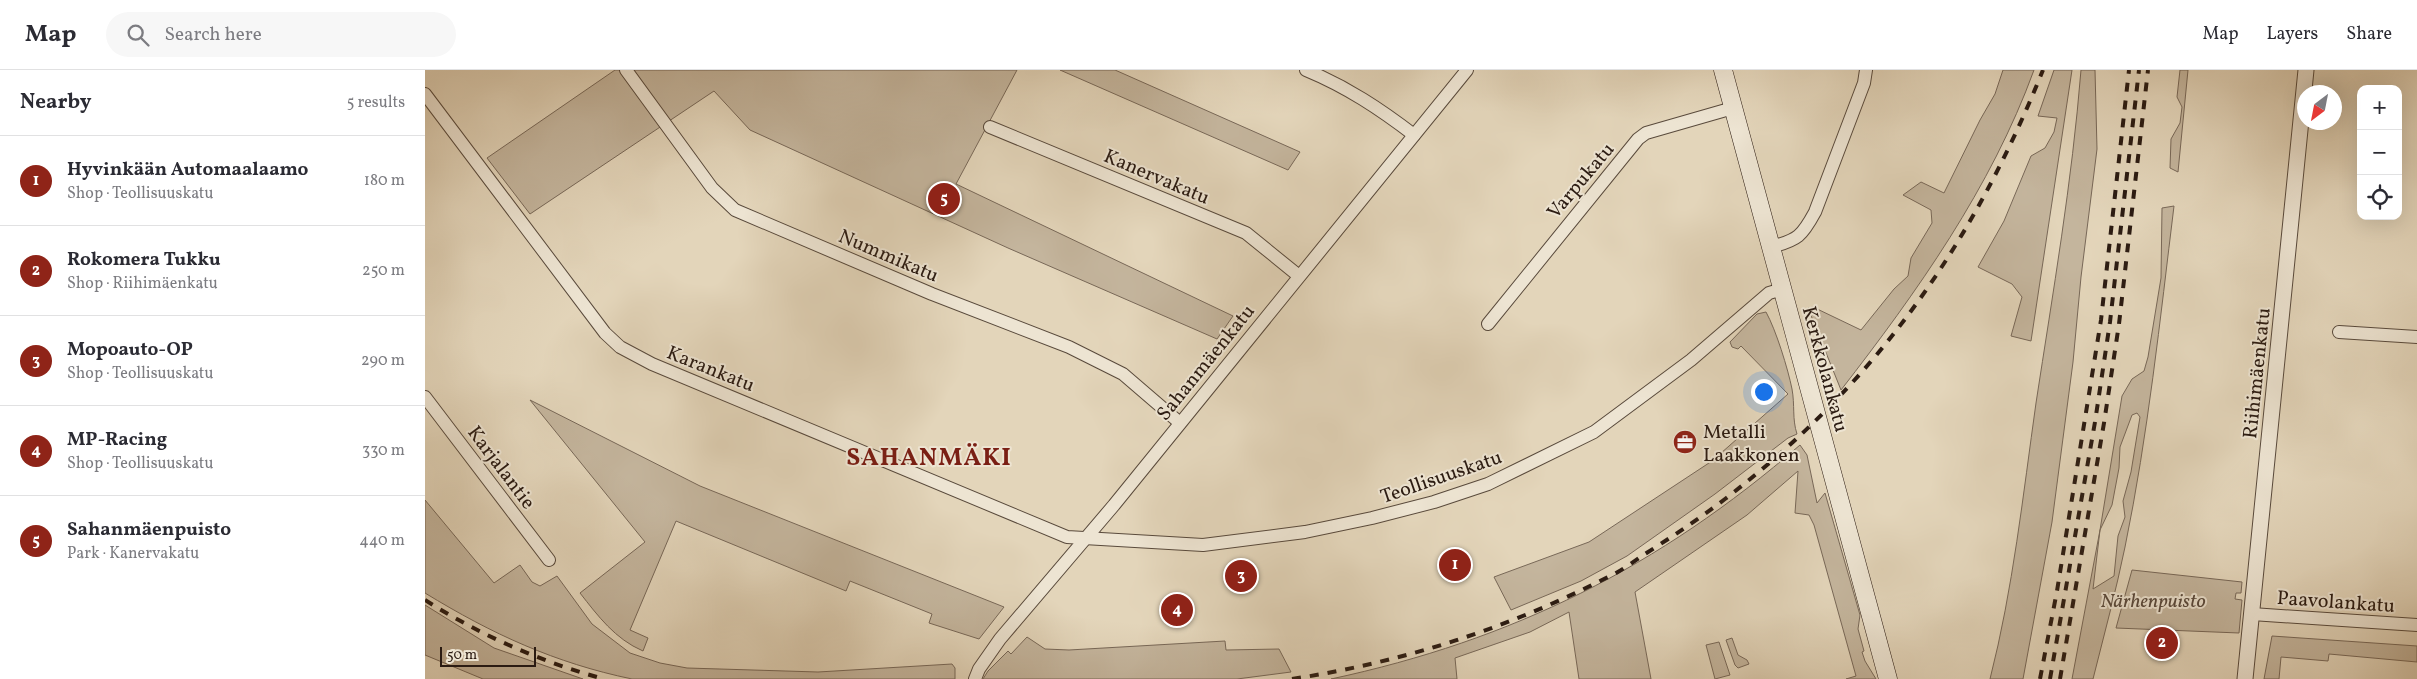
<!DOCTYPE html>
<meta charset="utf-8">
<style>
:root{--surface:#fff;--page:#f7f7f7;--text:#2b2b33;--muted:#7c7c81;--line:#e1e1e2;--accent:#8f2418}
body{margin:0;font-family:Vollkorn,serif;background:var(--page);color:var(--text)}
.controls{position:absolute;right:15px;top:15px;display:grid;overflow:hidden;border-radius:10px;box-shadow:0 5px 20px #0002}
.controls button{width:45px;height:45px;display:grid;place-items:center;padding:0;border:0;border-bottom:1px solid var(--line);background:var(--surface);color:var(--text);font:25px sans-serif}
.compass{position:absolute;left:1872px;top:15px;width:45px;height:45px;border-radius:50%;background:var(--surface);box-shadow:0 5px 20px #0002;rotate:212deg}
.scale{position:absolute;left:15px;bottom:12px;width:96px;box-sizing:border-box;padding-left:5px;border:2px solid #2b1b12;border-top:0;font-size:14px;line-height:18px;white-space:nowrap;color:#2b1b12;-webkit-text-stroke:4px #ede4d2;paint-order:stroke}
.you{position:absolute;left:1338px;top:321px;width:18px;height:18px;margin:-12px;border:4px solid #fff;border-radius:50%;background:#1a73e8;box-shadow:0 0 0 8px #1a73e833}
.badge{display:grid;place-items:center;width:32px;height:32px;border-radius:50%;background:var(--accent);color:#fff;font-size:16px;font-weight:700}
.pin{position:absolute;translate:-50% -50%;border:2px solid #fff;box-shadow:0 1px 5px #0006}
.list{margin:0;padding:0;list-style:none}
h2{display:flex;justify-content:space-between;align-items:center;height:65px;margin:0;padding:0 20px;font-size:21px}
h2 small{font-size:16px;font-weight:400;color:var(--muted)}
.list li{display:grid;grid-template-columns:32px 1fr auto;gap:15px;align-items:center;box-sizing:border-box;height:90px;padding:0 20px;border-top:1px solid var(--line)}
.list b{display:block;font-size:19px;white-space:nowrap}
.list p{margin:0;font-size:16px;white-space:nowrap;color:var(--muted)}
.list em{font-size:16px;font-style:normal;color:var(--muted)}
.icon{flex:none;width:28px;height:28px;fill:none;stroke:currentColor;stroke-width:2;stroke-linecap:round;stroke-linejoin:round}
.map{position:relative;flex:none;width:1992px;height:609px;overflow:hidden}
header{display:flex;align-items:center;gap:30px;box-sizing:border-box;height:70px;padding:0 25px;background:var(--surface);border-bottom:1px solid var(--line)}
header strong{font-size:24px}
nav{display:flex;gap:28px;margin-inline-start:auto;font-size:18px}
.search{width:350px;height:45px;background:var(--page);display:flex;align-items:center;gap:12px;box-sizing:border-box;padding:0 18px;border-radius:28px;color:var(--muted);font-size:19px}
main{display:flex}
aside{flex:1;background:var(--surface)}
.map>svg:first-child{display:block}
.green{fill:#c4b59d;stroke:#786858;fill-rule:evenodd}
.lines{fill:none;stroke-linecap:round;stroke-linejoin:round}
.minor-casing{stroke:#594a3c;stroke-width:14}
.tertiary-casing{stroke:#594a3c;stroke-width:17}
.secondary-casing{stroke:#2b1b12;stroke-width:19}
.minor{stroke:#ede4d2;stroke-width:12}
.tertiary{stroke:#ede4d2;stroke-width:15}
.secondary{stroke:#ede4d2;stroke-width:18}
.rail{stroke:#2b1b12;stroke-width:4;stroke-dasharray:9 9;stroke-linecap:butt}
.labels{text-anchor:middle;stroke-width:4;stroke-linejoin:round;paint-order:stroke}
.street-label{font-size:20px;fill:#2b1b12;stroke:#ede4d2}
.poi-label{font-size:20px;fill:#2b1b12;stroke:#ede4d2;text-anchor:start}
.park-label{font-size:20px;font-style:italic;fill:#59493c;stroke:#ede4d2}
.district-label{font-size:25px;font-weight:bold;letter-spacing:1px;fill:#7a1f14;stroke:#ede4d2}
</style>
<header>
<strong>Map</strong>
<div class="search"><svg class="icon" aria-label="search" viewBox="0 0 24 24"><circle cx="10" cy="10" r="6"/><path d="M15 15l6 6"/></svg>Search here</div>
<nav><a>Map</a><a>Layers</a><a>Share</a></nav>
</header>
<main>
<aside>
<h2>Nearby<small>5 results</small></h2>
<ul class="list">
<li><span class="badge">1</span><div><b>Hyvinkään Automaalaamo</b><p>Shop · Teollisuuskatu</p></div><em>180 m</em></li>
<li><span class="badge">2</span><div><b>Rokomera Tukku</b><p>Shop · Riihimäenkatu</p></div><em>250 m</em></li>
<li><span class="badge">3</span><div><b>Mopoauto-OP</b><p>Shop · Teollisuuskatu</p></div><em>290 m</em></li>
<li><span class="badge">4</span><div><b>MP-Racing</b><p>Shop · Teollisuuskatu</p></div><em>330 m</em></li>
<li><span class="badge">5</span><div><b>Sahanmäenpuisto</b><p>Park · Kanervakatu</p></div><em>440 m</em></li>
</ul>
</aside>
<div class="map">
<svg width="1992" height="609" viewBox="0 0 1992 609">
<rect width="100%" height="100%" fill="#e3d5ba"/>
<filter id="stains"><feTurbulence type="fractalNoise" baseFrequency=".004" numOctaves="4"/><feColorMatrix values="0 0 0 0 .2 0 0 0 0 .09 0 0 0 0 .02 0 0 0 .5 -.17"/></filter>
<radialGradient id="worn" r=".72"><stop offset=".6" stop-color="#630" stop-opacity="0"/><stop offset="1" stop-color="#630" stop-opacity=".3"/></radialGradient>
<g class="green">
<polygon points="190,0 592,0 531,114 808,246 792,269 583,178 325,60 289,21 105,144 62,88"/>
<polygon points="635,0 690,0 875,82 863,100"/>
<path d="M1578,0H1609C1566,118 1492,222 1416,320L1383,238L1388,237L1436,260L1469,219L1483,206L1486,188L1507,153L1506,140L1478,125L1496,112L1519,123L1555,50L1570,24Z"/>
<polygon points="1629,0 1647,0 1606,271 1586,266 1597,227 1587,214 1553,197 1579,151 1606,86 1620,78 1629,62 1632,48 1613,46"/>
<path d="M1656,0H1670L1672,79L1656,207L1648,292L1627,452L1598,609H1565C1588,519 1598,425 1611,333C1628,222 1647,112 1656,0Z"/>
<polygon points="1755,0 1763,0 1753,102 1745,98 1746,69 1755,53 1757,37 1752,27"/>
<path d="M1749,136C1735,250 1723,365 1700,477C1691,521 1679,565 1668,609H1647L1675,460L1697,326L1707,309L1719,301L1723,287L1736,208L1737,138ZM1712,343L1715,347L1706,402L1698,431L1700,447L1693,466L1689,506L1668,519L1675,460L1687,435L1694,398L1695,377L1707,345Z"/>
<path d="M1341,242C1351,260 1363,299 1367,319C1370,335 1367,349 1372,364L1363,368L1290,424L1202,486L1156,511L1086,540L1069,507L1164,472L1287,391L1363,324L1316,276L1313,279L1307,277L1305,272L1332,244Z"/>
<path d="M105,330L275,416L579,537L554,569L504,553L507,544L425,511L421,521L251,451L205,560L223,568L218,581C190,569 173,546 155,523L220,472Z"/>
<path d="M1375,375L1382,385L1392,433L1400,423L1435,545L1433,559L1439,581L1437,582L1440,591L1451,609H1421L1431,606L1389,455L1384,445L1370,443L1373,401L1322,445L1210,522L1226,609H1154L1144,542L1105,562L1030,588L1032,609H906C1088,570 1234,497 1375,375Z"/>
<path d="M0,430L69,513L95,495L107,512L115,516L132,506L167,554L205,583L235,593L262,598L393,602L527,594L530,598V609H207C130,593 67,564 0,523Z"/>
<polygon points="1707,500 1817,512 1816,523 1811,523 1810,529 1817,530 1814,563 1691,558"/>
<polygon points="0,535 69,578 158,609 58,609 0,585"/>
<polygon points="1847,566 1992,576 1992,592 1904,584 1903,591 1856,587 1854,609 1839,609"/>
<polygon points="602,567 620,579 644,580 800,571 801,580 854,579 866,602 812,609 558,609 563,601 583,581 586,584"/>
<polygon points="1307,568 1313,585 1322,590 1324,594 1313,598 1310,595 1301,570"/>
<polygon points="1294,572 1305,605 1290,609 1281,575"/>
</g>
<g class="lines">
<g class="minor-casing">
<g id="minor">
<polyline points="201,0 287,118 310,140 507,224 644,277 698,304 755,353"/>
<path d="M881,0C922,17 955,39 989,65"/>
<polyline points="0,24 180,263 195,277 227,294 642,467 778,475 880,462 947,448 1009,432 1063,414 1169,362 1266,290 1344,223 1358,219"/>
<polyline points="565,57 821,163 874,206"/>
<path d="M1346,177C1373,170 1377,166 1390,142L1439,13L1441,0"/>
<polyline points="1063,254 1213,69 1221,63 1308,38"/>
<polyline points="1914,262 1992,267"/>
<polyline points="0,327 124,490"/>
<polyline points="1827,544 1992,555"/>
<polyline points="550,609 554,599 575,569 689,435 1042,0"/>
</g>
</g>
<g class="tertiary-casing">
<polyline id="tertiary" points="1820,609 1881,0"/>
</g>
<g class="secondary-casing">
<polyline id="secondary" points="1298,0 1463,609"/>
</g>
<use href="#minor" class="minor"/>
<use href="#tertiary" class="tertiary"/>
<use href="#secondary" class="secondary"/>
<g class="rail">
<path d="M0,530C55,565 116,592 179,609"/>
<path d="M867,609C978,592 1081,559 1181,508C1195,502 1208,492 1220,484C1248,466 1274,449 1300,429C1451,313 1547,176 1618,0"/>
<polyline points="1615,609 1632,521 1676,250 1704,0"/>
<polyline points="1625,609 1670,352 1685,252 1714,0"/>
<polyline points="1635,609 1679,353 1694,254 1723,0"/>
</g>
</g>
<defs>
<g id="office-disc" transform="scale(1.25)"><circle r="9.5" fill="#8f2418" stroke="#ede4d2"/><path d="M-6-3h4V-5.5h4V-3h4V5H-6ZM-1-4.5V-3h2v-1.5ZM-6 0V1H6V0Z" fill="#fff"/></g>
</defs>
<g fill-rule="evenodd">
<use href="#office-disc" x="1260" y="372"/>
</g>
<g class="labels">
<g class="street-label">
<text transform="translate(732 106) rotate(23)" y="7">Kanervakatu</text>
<text transform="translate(1155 110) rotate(-50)" y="7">Varpukatu</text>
<text transform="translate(464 185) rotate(23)" y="7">Nummikatu</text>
<text transform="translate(780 292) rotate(-51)" y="7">Sahanmäenkatu</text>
<text transform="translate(286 298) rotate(22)" y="7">Karankatu</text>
<text transform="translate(1401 299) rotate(75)" y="7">Kerkkolankatu</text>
<text transform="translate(1831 303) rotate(-84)" y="7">Riihimäenkatu</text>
<text transform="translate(77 397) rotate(53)" y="7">Karjalantie</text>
<text transform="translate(1016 406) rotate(-19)" y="7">Teollisuuskatu</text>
<text transform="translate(1911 531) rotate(4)" y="7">Paavolankatu</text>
</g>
<g class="poi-label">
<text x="1278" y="368">Metalli<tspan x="1278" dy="23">Laakkonen</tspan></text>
</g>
<g class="park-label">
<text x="1728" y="537">Närhenpuisto</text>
</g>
<g class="district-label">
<text x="504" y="395">SAHANMÄKI</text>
</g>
</g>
<rect width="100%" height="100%" filter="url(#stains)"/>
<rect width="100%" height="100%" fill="url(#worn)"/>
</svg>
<div class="controls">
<button>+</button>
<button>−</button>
<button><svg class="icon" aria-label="locate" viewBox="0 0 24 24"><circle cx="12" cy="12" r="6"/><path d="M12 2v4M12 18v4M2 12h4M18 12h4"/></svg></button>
</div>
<svg class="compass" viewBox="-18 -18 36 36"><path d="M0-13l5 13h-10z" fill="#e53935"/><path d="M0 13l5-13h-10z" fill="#7c7c81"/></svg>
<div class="scale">50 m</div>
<div class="you"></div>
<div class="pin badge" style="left:1030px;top:495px">1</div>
<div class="pin badge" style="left:1737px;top:573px">2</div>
<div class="pin badge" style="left:816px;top:506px">3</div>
<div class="pin badge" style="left:752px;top:540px">4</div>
<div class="pin badge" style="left:519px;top:129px">5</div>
</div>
</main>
